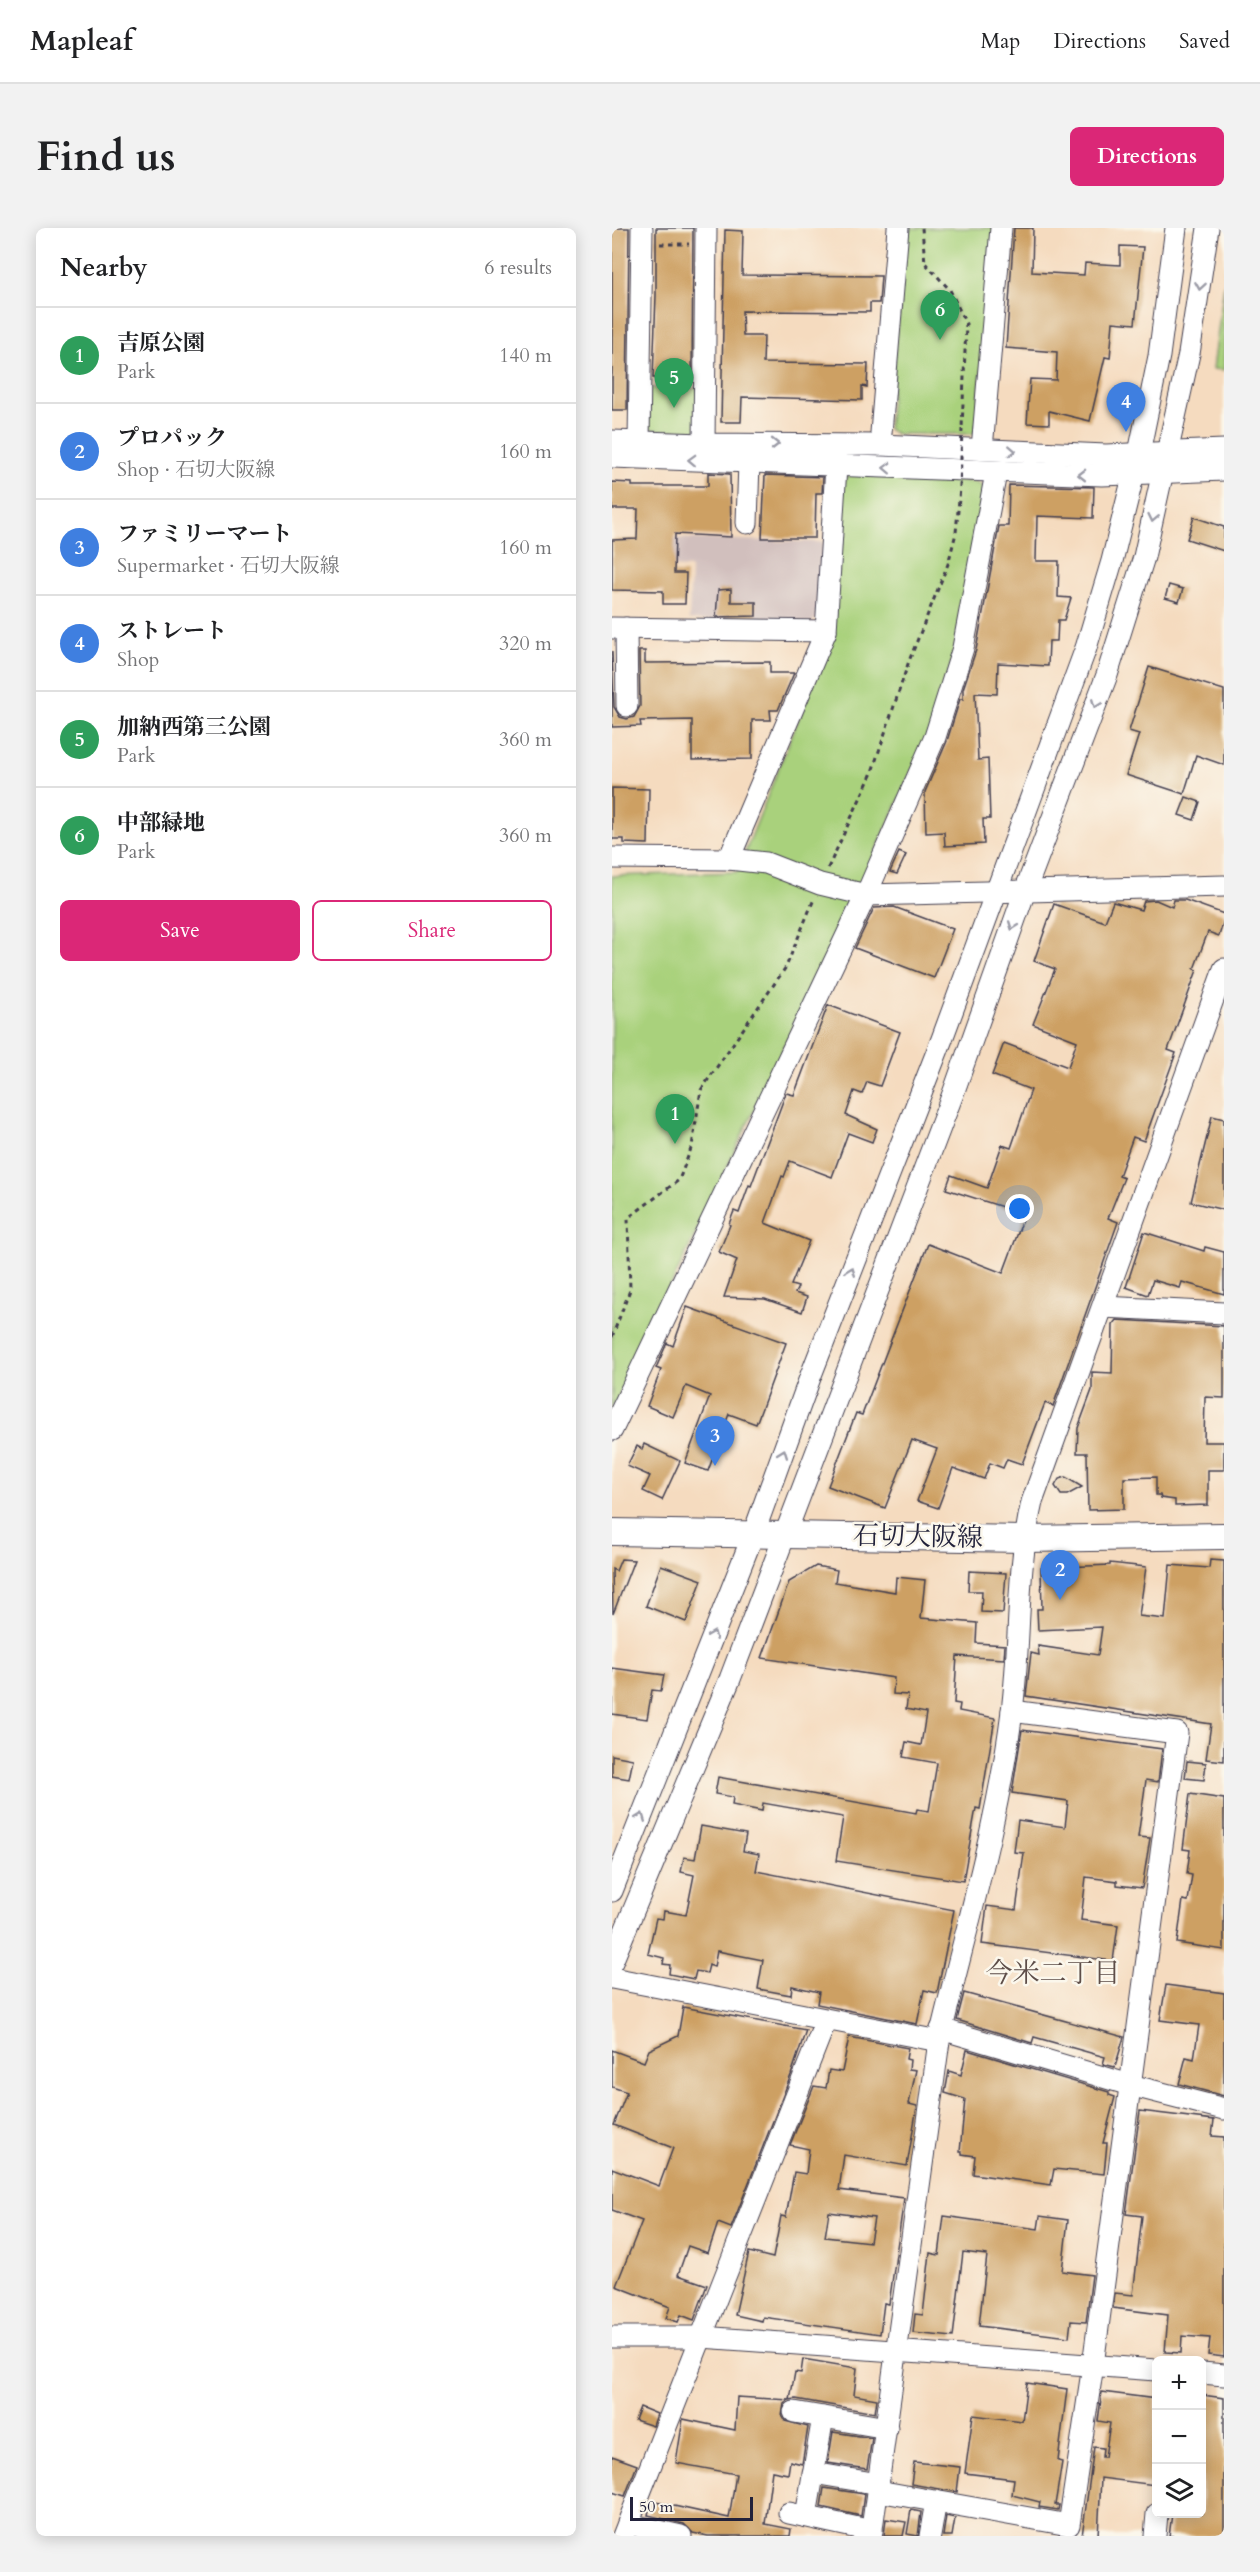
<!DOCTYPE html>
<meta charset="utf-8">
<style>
:root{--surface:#fff;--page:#f2f2f2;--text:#202124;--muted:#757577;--line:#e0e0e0;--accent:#db2777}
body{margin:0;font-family:Cardo,"Noto Serif JP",serif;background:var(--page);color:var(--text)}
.controls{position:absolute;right:18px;bottom:18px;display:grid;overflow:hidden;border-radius:9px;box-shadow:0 3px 15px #0003}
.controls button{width:54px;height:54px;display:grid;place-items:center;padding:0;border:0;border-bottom:2px solid var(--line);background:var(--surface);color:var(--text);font:30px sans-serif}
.scale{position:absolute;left:18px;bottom:15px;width:123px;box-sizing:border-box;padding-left:6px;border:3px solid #22223b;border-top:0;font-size:16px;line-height:21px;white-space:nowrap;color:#22223b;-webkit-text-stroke:4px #fbf7ec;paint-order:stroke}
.you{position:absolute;left:408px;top:981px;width:21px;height:21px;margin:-15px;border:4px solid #fff;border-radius:50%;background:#1a73e8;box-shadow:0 0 0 9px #1a73e833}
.badge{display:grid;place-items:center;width:39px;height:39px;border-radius:50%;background:var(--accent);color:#fff;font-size:20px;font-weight:700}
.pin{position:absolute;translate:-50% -50px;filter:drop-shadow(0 2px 3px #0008)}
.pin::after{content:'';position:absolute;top:32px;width:21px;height:18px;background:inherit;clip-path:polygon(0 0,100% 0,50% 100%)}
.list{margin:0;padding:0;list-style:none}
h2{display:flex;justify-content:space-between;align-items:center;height:78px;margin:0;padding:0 24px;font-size:26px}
h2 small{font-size:20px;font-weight:400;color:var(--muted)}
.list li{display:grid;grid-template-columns:39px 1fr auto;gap:18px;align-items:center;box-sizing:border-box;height:96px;padding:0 24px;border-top:2px solid var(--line)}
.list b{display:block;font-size:22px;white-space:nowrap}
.list p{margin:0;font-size:20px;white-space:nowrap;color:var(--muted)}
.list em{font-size:20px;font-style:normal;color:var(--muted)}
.actions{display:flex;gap:12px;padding:18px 24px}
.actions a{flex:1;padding:14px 0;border:2px solid var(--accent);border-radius:9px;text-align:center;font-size:21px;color:var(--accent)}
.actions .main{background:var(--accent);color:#fff}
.icon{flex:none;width:33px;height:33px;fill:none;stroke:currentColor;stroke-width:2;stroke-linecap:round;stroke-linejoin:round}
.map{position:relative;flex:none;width:612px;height:2308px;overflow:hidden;border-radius:9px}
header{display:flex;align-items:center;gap:36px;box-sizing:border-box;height:84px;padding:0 30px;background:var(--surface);border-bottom:2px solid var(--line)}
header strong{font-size:28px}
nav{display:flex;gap:33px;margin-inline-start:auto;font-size:21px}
.intro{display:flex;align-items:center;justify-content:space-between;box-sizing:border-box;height:144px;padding:0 36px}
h1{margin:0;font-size:42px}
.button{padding:15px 27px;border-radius:9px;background:var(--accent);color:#fff;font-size:21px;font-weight:700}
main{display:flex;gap:36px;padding:0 36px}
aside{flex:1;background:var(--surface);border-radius:9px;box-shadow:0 3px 15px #0003}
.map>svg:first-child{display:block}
.industrial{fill:#d1bfbd}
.green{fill:#a9d17c;stroke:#667a5c;stroke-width:1.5}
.building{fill:#cda064;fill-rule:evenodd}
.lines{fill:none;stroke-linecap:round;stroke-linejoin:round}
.minor-casing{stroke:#423e4f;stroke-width:23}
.major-casing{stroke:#423e4f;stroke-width:28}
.path{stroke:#423e4f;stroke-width:3;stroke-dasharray:4.5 4.5;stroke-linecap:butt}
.minor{stroke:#fff;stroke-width:21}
.major{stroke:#fff;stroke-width:26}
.path-bridge{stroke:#423e4f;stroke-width:3;stroke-dasharray:4.5 4.5;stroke-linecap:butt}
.oneway{stroke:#9c9ca7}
.labels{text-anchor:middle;stroke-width:5;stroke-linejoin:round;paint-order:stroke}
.street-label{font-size:26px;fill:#22223b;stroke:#fbf7ec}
.neighbourhood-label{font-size:27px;fill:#5e4e49;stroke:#fbf7ec}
</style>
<header>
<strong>Mapleaf</strong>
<nav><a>Map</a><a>Directions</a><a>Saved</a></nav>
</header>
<div class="intro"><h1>Find us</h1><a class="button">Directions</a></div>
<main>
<aside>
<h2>Nearby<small>6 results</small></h2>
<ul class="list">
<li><span class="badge" style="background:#2e9e5b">1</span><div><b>吉原公園</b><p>Park</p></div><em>140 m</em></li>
<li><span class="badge" style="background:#3f7fe0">2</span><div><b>プロパック</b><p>Shop · 石切大阪線</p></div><em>160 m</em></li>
<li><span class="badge" style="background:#3f7fe0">3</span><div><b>ファミリーマート</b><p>Supermarket · 石切大阪線</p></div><em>160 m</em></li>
<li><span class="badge" style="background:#3f7fe0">4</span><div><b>ストレート</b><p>Shop</p></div><em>320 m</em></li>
<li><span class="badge" style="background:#2e9e5b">5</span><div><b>加納西第三公園</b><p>Park</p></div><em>360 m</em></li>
<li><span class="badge" style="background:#2e9e5b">6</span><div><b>中部緑地</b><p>Park</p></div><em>360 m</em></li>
</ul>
<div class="actions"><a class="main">Save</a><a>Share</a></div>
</aside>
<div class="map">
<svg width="612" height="2308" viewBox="0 0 612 2308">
<rect width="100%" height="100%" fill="#fbf7ec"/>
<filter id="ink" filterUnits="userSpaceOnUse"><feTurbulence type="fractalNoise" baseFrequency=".0167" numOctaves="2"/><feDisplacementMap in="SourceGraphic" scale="12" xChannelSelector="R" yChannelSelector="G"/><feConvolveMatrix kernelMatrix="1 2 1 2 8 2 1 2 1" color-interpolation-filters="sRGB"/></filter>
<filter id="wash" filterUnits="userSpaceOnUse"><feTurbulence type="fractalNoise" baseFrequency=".008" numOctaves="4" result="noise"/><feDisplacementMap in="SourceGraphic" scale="24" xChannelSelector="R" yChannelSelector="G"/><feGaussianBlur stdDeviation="1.35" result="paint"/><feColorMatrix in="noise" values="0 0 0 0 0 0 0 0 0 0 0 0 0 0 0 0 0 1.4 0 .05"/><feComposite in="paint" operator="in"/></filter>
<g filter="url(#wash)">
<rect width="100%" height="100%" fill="#f5dbbf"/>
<polygon class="industrial" points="52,310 211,314 209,386 199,395 77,392 79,340 51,339"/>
<g class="green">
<polygon points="294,0 382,0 364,206 284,206 276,201"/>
<polygon points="612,56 612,142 601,141"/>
<polygon points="37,160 88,160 85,203 41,202 37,199"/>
<polygon points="239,245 365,254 372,260 344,420 319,501 252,650 0,1182 0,648 125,644 221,405 231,253"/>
</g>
<g id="blocks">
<g class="building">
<polygon points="0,0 17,0 15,182 0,182"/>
<polygon points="44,0 81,0 80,149 74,149 74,155 51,155 51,150 41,150 44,67"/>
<polygon points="402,0 421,0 420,44 472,47 473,35 508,37 508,18 531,19 523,96 501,94 498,130 493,129 478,193 437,183 437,196 415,195 418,151 444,152 445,124 394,120"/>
<polygon points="113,2 131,3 130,47 269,48 267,75 258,75 258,84 130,83 131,108 152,108 151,135 256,136 255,159 250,158 250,172 130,169 129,194 109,194"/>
<polygon points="96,245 118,246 119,309 63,306 62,345 74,345 73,376 51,376 51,363 0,362 0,312 25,311 26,281 0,281 0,254 20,255 20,258 96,258"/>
<polygon points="153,247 211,249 210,265 204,265 203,310 150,310"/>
<polygon points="397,257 482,259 481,290 425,288 424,333 447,333 446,369 459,370 452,392 446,392 445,413 437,413 436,438 386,435 385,466 363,465 366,532 376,531 378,591 371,591 372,616 333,618 332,604 314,605 313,564 335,513 348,471 351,471 351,461 364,422 387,298 396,298"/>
<polygon points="582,289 612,299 612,323 575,311"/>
<polygon points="557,357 571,361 567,374 553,370"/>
<polygon points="119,361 119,374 144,374 144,388 104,389 106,362"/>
<polygon points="0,423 2,479 8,489 15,491 22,489 28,478 27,423 33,423 33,435 158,434 158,445 182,445 166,482 158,482 159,492 140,492 140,531 80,532 80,492 28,493 29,498 0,499"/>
<polygon points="537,439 612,462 612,537 584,527 572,566 514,547 527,506 517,503"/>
<polygon points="0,560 37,561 36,616 12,615 12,611 0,611"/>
<polygon points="574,569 588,574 582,592 567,587"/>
<polygon points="287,624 294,627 285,646 278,644"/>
<polygon points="544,672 560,679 562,672 573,672 612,686 612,692 607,708 596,704 582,741 585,742 556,822 564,825 532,913 521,909 507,948 512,950 496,990 506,994 441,1178 433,1175 410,1236 395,1231 391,1240 378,1235 372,1251 341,1240 326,1280 305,1273 325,1221 300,1212 273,1280 216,1258 244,1185 250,1187 316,1016 391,1045 413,986 334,961 339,947 375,960 390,917 399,920 419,862 380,847 392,815 456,839 465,813 421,796 443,741 422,733 442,676 493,694 501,674 529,682 532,673"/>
<polygon points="282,679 341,701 322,750 243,720 262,680"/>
<polygon points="216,777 288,804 268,858 255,854 250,866 242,863 234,887 265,901 260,914 236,905 220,949 178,933 172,949 170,948 153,995 197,1013 179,1057 186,1059 183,1065 195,1069 190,1084 153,1071 112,1069 125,1032 107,1024 118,997 117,996 122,983 127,985 137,957 139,958 174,865 182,867"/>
<polygon points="600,888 612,891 612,982 579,974"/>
<polygon points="532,1004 592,1023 593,1019 612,1024 612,1066 570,1054 568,1060 541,1052 536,1067 514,1059"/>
<polygon points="75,1079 174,1115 144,1196 117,1186 96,1243 73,1235 98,1168 74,1158 61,1189 35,1178 49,1142 44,1140 55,1115 61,1118"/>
<polygon points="505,1092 612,1098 612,1170 593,1169 592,1214 612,1214 612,1242 596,1242 596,1277 563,1278 563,1272 549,1270 548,1267 544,1267 544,1249 512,1250 512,1281 476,1282 475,1225 465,1225 466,1200 480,1162 480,1144 500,1145 501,1097"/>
<polygon points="32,1216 68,1233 50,1272 31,1263 38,1248 15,1238 25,1218 30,1221"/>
<polygon points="453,1249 455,1250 470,1259 455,1267 449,1267 443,1258 447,1251"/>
<polygon points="9,1331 22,1332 1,1386 0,1341 4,1343"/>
<polygon points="598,1332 612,1333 612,1533 594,1531 599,1496 414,1468 419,1425 427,1427 426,1418 486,1427 490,1399 426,1402 425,1381 430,1381 429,1340 498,1337 498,1335 534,1339 527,1388 553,1391 558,1337 597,1340"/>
<polygon points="49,1337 90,1352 74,1394 34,1378"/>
<polygon points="204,1338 225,1342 223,1354 283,1364 284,1349 313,1352 309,1390 365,1395 364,1415 393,1417 392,1431 345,1428 342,1475 348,1476 347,1483 383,1490 368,1581 364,1580 351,1653 224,1633 231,1589 151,1575 150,1583 120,1577 121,1569 103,1566 106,1549 304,1585 305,1581 317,1583 325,1535 291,1529 294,1514 309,1517 314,1485 294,1481 296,1467 281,1466 282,1450 150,1430 177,1354"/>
<polygon points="357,1343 394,1345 391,1385 369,1384 370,1363 356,1363"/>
<polygon points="0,1440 52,1447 49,1463 40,1462 35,1491 0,1486"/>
<polygon points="410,1502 550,1521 546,1554 534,1552 526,1609 538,1610 530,1660 505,1657 505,1653 474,1649 469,1692 506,1697 501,1733 370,1716 375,1678 404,1682 412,1625 402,1624 406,1592 453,1599 456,1573 400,1565"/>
<polygon points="0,1527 21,1531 17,1551 0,1548"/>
<polygon points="575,1533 594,1535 592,1552 573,1550"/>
<polygon points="578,1566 612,1571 612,1722 565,1715 571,1672 576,1673 580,1647 575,1646 578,1622 571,1621"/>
<polygon points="89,1598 134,1606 131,1623 147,1626 144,1643 342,1682 325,1765 312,1762 305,1796 205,1776 207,1764 180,1758 179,1767 146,1761 151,1732 105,1723 102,1739 97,1737 95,1745 84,1743 82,1751 57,1746 58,1737 51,1736 52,1730 36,1726 44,1690 51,1691 52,1683 74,1687 82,1647 69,1644 72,1629 83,1631"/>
<polygon points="554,1757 612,1765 612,1868 567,1856 574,1829 582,1831 587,1797 548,1792"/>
<polygon points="352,1765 512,1809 503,1839 491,1836 493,1829 422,1809 420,1815 345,1792"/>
<polygon points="71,1779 194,1802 179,1847 119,2000 106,1995 96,2025 76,2018 66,2047 95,2057 82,2092 69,2087 66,2094 54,2090 58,2079 4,2058 30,1993 0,1982 0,1940 47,1958 61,1920 2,1897 15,1864 0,1859 0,1822 32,1834 37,1822 66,1808"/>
<path d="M237,1809L296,1820L294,1831L298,1832L297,1841L304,1842L297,1876L305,1878L295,1938L232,1927L227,1962L292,1970L277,2076L272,2075L268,2106L151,2089L150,2093L123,2087L137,2024L161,2030L169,1988L174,1989L182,1944L194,1946L197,1921L178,1917L202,1858L214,1860L217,1842L230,1844ZM217,1984L262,1990L258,2014L213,2009Z"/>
<polygon points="355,1822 497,1864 497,1867 503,1869 491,1915 495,1915 492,1946 442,1941 439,1957 361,1946 363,1928 350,1926 350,1924 348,1924 353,1871 333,1865 337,1843 349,1847"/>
<polygon points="528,1883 602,1892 600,1908 612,1909 612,2129 596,2127 598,2110 570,2108 569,2125 553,2124 556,2087 501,2080 503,2065 521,2067 530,1988 514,1986"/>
<polygon points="332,1988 426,2001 428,1988 456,1992 450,2043 480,2047 474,2094 459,2093 457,2109 367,2098 375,2027 351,2024 341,2109 301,2105 303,2086 311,2087 318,2025 327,2027"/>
<polygon points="191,2131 245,2140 242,2167 265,2171 263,2185 184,2171 177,2172 172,2176 170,2188 173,2193 196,2199 190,2236 178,2233 176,2246 160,2243 153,2296 179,2301 178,2308 96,2308 81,2305 72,2296 36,2287 39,2273 117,2290 124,2246 64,2235 71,2191 123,2202 125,2169 178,2172 183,2144 189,2145"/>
<polygon points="415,2155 455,2161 446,2233 450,2234 443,2277 447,2277 446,2282 427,2279 428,2274 400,2267 402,2251 353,2245 361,2187 410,2193"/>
<polygon points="490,2164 544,2171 543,2257 489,2250 486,2308 470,2308 482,2219 491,2220 490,2229 493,2229 498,2195 486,2193"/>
<polygon points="590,2167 612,2170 612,2308 557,2308 560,2286 590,2286"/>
<polygon points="28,2179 45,2186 41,2198 23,2192"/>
<polygon points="221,2204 260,2210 255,2241 216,2235"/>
<polygon points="0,2228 25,2237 13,2268 0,2264"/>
<polygon points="302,2234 348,2239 345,2264 299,2256"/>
<polygon points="212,2260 252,2266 249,2288 209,2279"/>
<polygon points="299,2282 309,2284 306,2308 295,2306"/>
<polygon points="334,2288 343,2290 340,2308 331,2308"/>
<polygon points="274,2291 294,2294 291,2308 272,2308"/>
</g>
</g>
</g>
<g filter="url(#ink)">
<use href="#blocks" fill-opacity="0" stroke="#423e4f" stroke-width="1.5"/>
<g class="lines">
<g class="minor-casing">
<g id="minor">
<polyline points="0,213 92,216 268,217 494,227 612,222"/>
<polyline points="27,214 30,0"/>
<polyline points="92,216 94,0"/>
<polyline points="268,217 286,0"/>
<polyline points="370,221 389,0"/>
<polyline points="0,229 490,247 612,242"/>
<polyline points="135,295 137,234"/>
<polyline points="0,400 214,403"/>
<polyline points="14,400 15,478"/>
<polyline points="0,630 117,631 154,635 208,656 254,667 612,658"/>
<polyline points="117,631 214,403 224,238 223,225"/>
<polyline points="491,1079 612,1085"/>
<polyline points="0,1202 254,667 323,509 351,420 384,245"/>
<polyline points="0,1663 141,1307 199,1147 330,811 474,420 500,333 527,225 547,128 564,0"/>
<polyline points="0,1734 118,1451 342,863 413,663 495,447 532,329 577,126 596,0"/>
<path d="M0,1750L327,1813C353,1704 386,1596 400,1483C409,1413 404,1343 420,1274L612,741"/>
<polyline points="329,1801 518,1857 612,1881"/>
<polyline points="0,2109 89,2109 544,2142"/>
<polyline points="590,2145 612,2147"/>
<polyline points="182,2184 275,2200"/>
<polyline points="201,2245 267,2256"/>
<polyline points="266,2263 457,2297 481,2137 565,1505 400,1483"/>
<polyline points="177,2285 260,2303"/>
<polyline points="194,2288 211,2189"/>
<polyline points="16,2296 69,2308"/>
<polyline points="11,2308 214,1792"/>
<polyline points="259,2308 327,1813"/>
<polyline points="318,2308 324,2273"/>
<polyline points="543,2308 545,2286"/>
</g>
</g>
<g class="major-casing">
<polyline id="major" points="0,1304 412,1311 612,1308"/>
</g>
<g class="path">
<polyline points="310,0 313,35 338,62 354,96 350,201"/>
<polyline points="48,16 77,16"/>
<polyline points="216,640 259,547 297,433 336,336 344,305 348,260"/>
<polyline points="0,1109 18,1062 16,990 67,952 80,918 89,862 174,739 202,671"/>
</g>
<use href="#minor" class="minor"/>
<use href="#major" class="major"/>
<polyline class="path-bridge" points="348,259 350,201"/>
</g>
<defs><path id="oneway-chevron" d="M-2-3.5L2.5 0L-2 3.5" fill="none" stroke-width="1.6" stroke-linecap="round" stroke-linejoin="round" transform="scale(1.5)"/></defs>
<g class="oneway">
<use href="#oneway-chevron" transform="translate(588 58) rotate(99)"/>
<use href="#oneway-chevron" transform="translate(163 216)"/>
<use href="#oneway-chevron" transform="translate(400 223) rotate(3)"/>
<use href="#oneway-chevron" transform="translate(80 232) rotate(-178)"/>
<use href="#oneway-chevron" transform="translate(275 240) rotate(-178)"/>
<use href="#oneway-chevron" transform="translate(470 247) rotate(-179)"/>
<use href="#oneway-chevron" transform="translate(541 290) rotate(102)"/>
<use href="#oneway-chevron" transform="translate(484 476) rotate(111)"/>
<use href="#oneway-chevron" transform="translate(401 698) rotate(110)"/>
<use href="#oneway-chevron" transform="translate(239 1043) rotate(-69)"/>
<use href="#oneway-chevron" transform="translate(171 1225) rotate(-70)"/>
<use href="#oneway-chevron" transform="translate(101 1407) rotate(-68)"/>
<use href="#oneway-chevron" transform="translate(29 1589) rotate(-69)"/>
</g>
</g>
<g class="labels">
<g class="street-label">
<text transform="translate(306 1308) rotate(1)" y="9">石切大阪線</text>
</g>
<g class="neighbourhood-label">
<text x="441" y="1754">今米二丁目</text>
</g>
</g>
</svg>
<div class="controls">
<button>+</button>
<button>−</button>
<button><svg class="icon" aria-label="layers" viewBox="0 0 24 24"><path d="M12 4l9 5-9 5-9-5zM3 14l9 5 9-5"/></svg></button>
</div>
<div class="scale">50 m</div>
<div class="you"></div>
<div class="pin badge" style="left:63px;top:916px;background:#2e9e5b">1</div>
<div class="pin badge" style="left:448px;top:1372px;background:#3f7fe0">2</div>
<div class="pin badge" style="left:103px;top:1238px;background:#3f7fe0">3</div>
<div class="pin badge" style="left:514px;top:204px;background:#3f7fe0">4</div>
<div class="pin badge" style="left:62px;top:180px;background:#2e9e5b">5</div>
<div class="pin badge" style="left:328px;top:112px;background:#2e9e5b">6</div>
</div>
</main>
